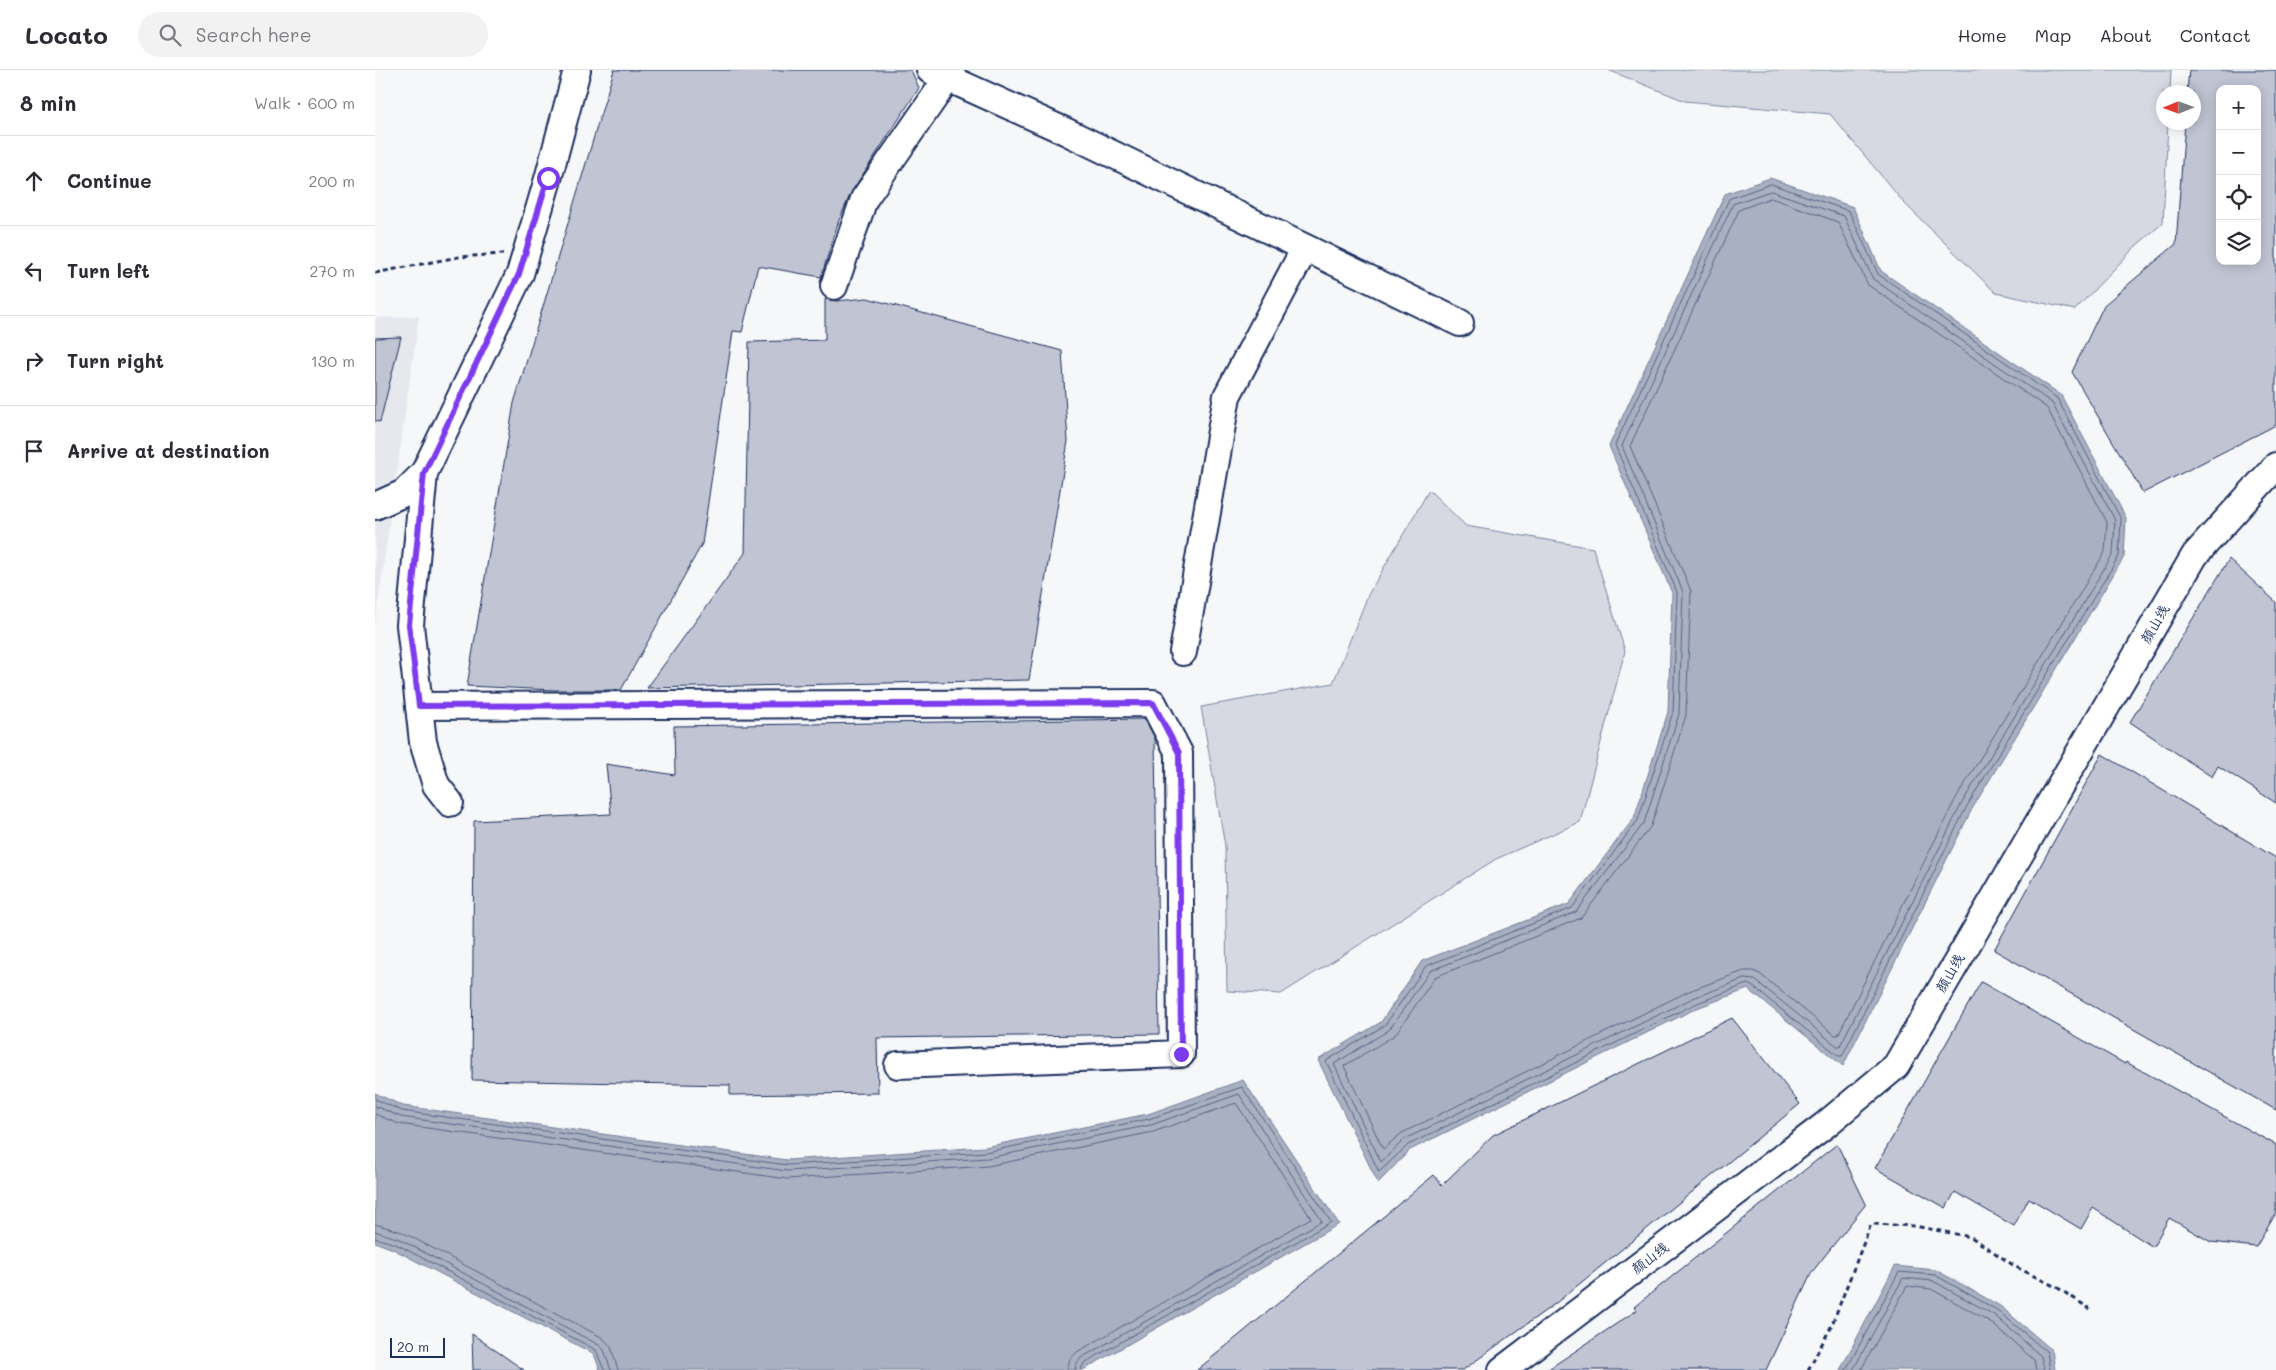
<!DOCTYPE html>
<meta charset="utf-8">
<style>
:root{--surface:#fff;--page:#f2f2f3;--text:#2b2b33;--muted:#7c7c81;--line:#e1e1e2}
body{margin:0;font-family:Mali,"LXGW WenKai TC",sans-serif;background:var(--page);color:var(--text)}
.controls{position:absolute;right:15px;top:15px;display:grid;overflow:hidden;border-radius:10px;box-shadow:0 2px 12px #0003}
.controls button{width:45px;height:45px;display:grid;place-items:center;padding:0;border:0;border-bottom:1px solid var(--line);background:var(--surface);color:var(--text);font:25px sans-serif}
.compass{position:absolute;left:1781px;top:15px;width:45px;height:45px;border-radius:50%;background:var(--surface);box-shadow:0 2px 12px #0003;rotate:269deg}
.scale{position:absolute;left:15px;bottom:12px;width:55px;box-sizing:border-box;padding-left:5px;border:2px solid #1b2f5e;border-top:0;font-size:14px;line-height:18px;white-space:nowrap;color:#1b2f5e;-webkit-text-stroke:4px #fff;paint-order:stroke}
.stop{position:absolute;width:15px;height:15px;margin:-11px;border:4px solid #7c3aed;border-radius:50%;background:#fff}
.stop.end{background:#7c3aed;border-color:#fff;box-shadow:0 1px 5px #0008}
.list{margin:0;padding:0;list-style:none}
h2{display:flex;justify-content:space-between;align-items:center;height:65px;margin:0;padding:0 20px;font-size:21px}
h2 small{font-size:16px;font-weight:400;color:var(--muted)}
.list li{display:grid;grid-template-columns:32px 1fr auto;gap:15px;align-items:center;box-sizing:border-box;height:90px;padding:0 20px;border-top:1px solid var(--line)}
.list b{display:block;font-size:19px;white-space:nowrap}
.list em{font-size:16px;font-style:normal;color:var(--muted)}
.icon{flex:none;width:28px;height:28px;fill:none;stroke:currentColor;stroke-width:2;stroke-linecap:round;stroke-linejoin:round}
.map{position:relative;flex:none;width:1901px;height:1300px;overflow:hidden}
header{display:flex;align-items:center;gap:30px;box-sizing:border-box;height:70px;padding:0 25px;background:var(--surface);border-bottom:1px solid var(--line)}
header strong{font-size:24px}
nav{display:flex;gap:28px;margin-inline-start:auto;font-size:18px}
.search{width:350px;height:45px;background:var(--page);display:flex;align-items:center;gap:12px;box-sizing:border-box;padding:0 18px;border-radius:28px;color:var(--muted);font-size:19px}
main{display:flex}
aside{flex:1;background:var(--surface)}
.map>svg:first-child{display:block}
.built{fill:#e6e8ee}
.green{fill:#d6d9e2;stroke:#7884a0}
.water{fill:#a9b0c1;stroke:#707c99}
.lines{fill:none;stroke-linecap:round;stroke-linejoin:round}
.shore{stroke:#546386;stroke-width:1}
.building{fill:#c0c4d3;stroke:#1b2f5e;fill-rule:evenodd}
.minor-casing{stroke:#1b2f5e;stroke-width:30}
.path{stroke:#1b2f5e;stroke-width:3;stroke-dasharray:5 4;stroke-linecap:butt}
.minor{stroke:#fff;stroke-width:26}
.route{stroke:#7c3aed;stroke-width:6}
.labels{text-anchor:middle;stroke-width:4;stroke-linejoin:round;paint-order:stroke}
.street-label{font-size:14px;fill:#1b2f5e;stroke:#fff}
</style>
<header>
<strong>Locato</strong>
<div class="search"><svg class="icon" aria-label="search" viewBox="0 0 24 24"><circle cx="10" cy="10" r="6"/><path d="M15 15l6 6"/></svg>Search here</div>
<nav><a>Home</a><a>Map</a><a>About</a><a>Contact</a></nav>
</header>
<main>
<aside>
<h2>8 min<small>Walk · 600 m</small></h2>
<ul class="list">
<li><svg class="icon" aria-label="ahead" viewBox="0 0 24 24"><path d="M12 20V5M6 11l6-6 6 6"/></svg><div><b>Continue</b></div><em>200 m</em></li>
<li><svg class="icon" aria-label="left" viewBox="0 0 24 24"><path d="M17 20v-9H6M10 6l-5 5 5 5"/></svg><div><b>Turn left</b></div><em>270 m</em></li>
<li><svg class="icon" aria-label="right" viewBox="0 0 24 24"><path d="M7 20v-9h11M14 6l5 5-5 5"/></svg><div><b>Turn right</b></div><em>130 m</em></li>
<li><svg class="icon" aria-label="arrive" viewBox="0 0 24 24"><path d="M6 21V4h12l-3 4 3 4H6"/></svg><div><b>Arrive at destination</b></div></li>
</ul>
</aside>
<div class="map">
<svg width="1901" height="1300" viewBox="0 0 1901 1300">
<rect width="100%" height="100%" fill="#f6f7f9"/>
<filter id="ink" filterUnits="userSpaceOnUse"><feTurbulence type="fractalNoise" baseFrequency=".02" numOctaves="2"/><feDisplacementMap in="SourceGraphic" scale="10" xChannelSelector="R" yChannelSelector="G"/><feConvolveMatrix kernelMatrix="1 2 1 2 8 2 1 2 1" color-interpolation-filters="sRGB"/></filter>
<g filter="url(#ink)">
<polygon class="built" points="44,246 0,555 0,248"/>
<g class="green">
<polygon points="1233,0 1796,0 1795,22 1788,22 1788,52 1793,53 1788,153 1762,175 1700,240 1621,223 1529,133 1455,44 1310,31"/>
<polygon points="1054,420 1091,456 1218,478 1250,581 1205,752 1121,789 906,924 852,921 850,776 826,637 958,613 993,525"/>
</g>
<g class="water">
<polygon points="1395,108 1478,137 1506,201 1686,325 1751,448 1749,487 1597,739 1468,996 1373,919 1322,938 1035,1080 1003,1113 943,990 1006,952 1047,891 1194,834 1259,748 1293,642 1297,523 1234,376 1350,124"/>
<polygon points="868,1010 964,1154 708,1300 225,1300 219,1284 18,1179 0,1172 0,1023 28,1036 412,1090 610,1077 773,1044"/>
<polygon points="1520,1196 1561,1200 1625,1236 1677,1280 1680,1300 1465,1300"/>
</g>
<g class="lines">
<g class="shore">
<polygon points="1396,114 1474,141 1503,204 1682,328 1746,449 1744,486 1592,736 1467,986 1464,986 1377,916 1372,914 1320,934 1033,1075 1004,1102 951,991 1010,955 1051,896 1197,838 1263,750 1298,642 1302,522 1240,375 1354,129"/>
<polygon points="1396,121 1469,146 1498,209 1677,333 1740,450 1738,484 1587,733 1465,976 1462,976 1380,910 1369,909 1318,928 1030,1069 1006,1092 959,994 1014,960 1055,901 1201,842 1269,753 1304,644 1308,522 1247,376 1358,134"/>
<polygon points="1396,128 1463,152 1493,215 1672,338 1732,452 1730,482 1580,730 1463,965 1460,965 1385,904 1378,901 1369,901 1314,921 1027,1063 1008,1079 969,996 1020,965 1060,907 1206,848 1276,756 1311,645 1316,521 1255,376 1364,140"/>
<polyline points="0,1029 27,1041 412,1095 611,1082 774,1049 867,1017 956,1152 709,1293 706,1300"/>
<polyline points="0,1036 26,1047 412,1101 613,1088 776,1055 864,1024 947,1151 706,1288 701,1294 700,1300"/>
<polyline points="0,1044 24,1054 412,1109 613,1096 778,1062 861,1033 936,1148 702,1282 695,1289 692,1300"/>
<polyline points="0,1154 27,1162 228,1268 236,1277 243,1300"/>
<polyline points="0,1161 24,1169 224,1275 229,1280 236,1300"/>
<polyline points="0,1168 21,1174 221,1280 229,1300"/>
<polyline points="1471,1300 1524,1202 1560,1205 1622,1240 1672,1282 1675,1300"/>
<polyline points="1478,1300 1528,1208 1558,1211 1619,1245 1666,1286 1669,1300"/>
<polyline points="1486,1300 1532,1216 1556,1219 1614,1251 1659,1290 1661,1300"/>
</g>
</g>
<g class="building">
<polygon points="239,0 536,0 544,18 477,121 464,150 446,207 383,196 367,262 358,261 327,474 246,620 179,620 92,616 139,333"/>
<path d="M1814,0H1901V355L1768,423L1697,302L1729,235L1801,174L1810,52H1818V22H1812ZM1845,19H1882V191H1845Z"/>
<polygon points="492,228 687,281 693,371 654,610 272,618 370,483 374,272 450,270 450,229 461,231"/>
<polygon points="26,267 5,352 0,351 0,268"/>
<polygon points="1854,489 1901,532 1901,733 1843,696 1837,707 1755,652"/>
<polygon points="770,649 780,668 784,964 502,968 503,1023 355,1025 355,1015 97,1010 99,751 236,744 231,694 300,705 299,656"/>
<polygon points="1727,684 1901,788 1901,1040 1619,880"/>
<polygon points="1606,912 1750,994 1751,992 1901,1075 1901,1143 1881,1177 1836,1172 1794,1148 1778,1177 1718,1138 1706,1159 1654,1128 1639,1156 1580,1122 1571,1138 1500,1098"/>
<polygon points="1357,948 1425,1034 1181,1233 1088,1300 822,1300 1059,1105 1067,1115 1118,1065"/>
<polygon points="1462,1074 1491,1134 1437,1202 1391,1300 1172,1300 1262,1240 1259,1237"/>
<polygon points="97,1264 149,1300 98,1300"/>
</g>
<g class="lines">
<g class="minor-casing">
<g id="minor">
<polyline points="555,0 692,62 1085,253"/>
<polyline points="459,216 489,129 572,9 575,0"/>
<polyline points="0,436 29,423 49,403"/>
<polyline points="808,582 852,326 930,178"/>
<polyline points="44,636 778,633 804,683 806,984 523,995"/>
<polyline points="75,733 61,715 48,672 35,555 49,403 145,204 173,109 202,0"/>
<polyline points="1127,1300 1450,1055 1521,996 1820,485 1901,396"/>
</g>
</g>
<g class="path">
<polyline points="0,203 83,187 128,184"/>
<polyline points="1433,1300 1456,1257 1496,1154 1540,1156 1596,1167 1641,1197 1683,1218 1715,1239"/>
</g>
<use href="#minor" class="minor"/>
</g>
</g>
<g class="lines" filter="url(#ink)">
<polyline class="route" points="173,108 144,204 49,403 34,555 44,636 778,633 804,683 806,984"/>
</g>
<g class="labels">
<g class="street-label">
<text transform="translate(1780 554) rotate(-60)" y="5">颜山线</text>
<text transform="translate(1575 903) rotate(-60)" y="5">颜山线</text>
<text transform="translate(1275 1188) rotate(-37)" y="5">颜山线</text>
</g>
</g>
</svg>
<div class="controls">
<button>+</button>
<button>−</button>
<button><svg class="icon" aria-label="locate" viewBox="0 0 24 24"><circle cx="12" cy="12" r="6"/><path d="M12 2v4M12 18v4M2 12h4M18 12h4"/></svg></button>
<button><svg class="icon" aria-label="layers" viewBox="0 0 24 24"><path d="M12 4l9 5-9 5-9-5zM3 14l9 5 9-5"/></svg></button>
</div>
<svg class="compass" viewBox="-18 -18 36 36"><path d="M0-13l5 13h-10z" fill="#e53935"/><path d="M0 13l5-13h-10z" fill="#7c7c81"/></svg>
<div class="scale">20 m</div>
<div class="stop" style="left:173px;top:108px"></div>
<div class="stop end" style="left:806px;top:984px"></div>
</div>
</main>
